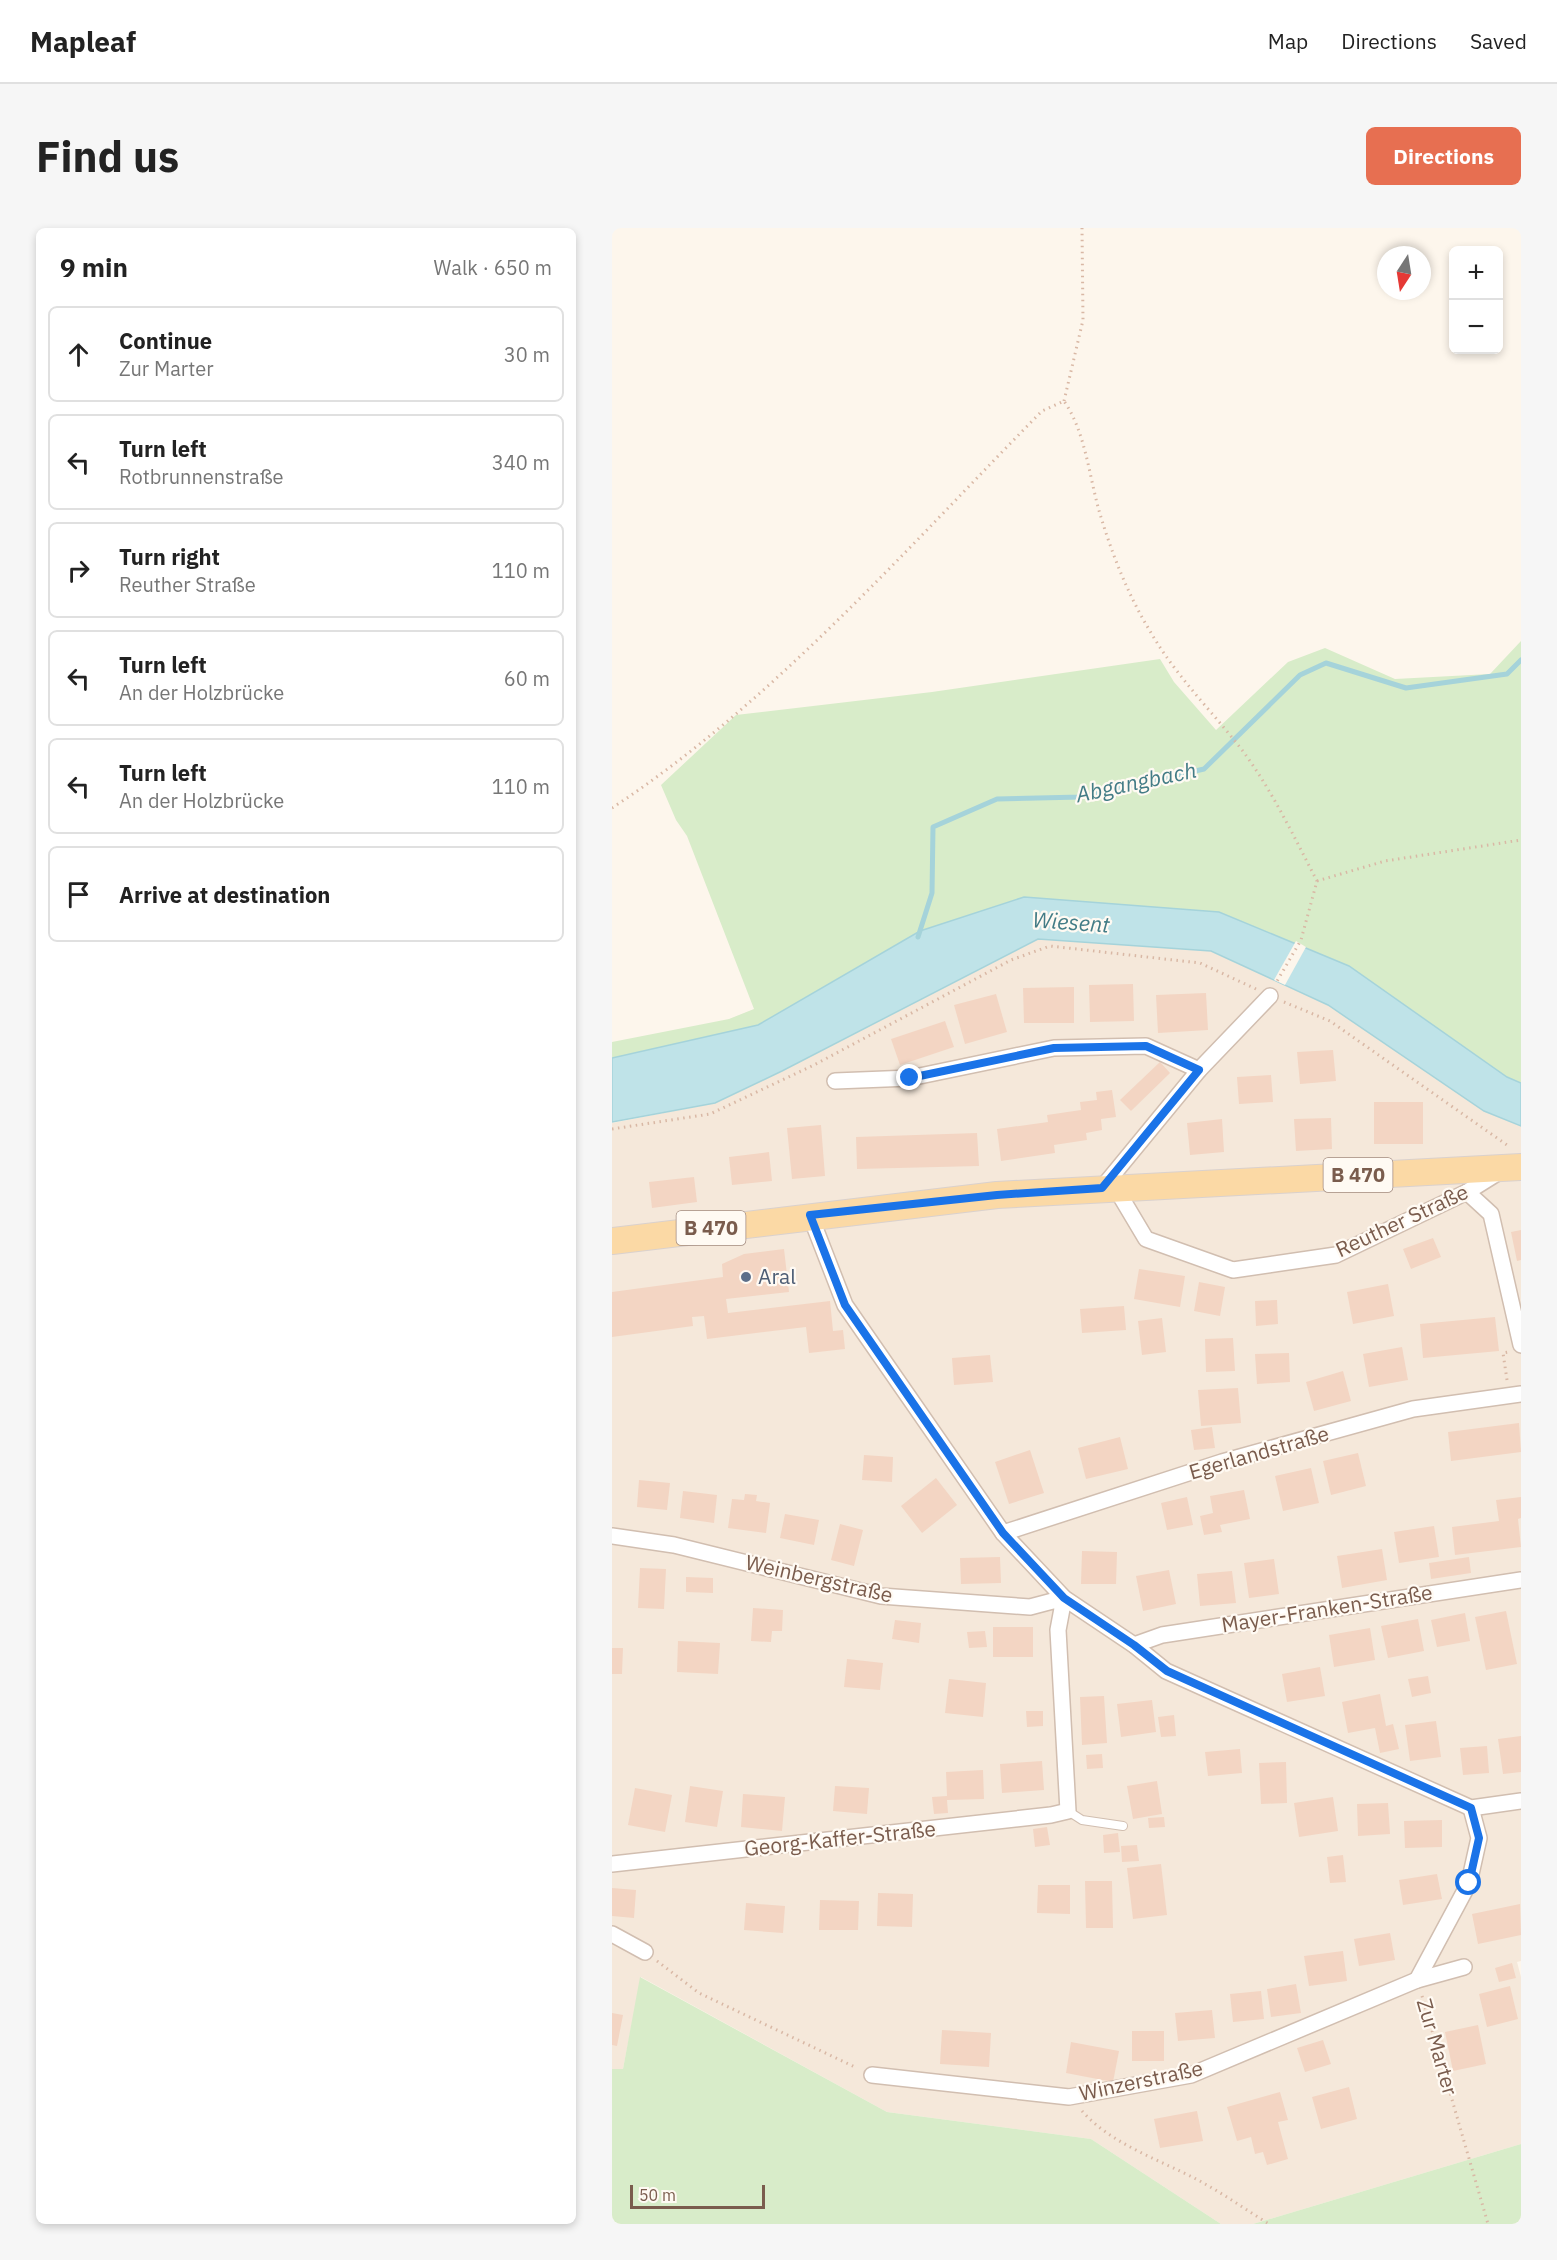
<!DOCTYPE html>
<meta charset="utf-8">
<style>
:root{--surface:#fff;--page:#f6f6f6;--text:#222;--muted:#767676;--line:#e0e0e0;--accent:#e76f51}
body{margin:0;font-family:"IBM Plex Sans",sans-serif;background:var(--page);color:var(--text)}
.controls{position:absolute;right:18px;top:18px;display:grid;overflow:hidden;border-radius:9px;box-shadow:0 3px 9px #0003}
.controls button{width:54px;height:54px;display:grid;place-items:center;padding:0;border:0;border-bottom:2px solid var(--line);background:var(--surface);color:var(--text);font:30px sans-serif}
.compass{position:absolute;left:765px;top:18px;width:54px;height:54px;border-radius:50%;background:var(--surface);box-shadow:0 3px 9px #0003;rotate:192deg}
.scale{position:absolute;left:18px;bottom:15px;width:135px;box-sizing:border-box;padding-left:6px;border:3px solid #7a5c4d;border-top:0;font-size:16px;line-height:21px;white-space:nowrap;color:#7a5c4d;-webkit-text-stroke:4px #fffaf3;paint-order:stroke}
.stop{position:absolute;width:18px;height:18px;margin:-14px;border:4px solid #1a73e8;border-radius:50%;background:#fff}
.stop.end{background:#1a73e8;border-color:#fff;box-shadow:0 2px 6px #0008}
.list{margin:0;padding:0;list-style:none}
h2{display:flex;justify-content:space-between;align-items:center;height:78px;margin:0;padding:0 24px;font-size:26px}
h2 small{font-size:20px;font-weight:400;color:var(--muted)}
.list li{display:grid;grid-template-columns:39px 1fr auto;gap:18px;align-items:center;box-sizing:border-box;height:96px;margin:0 12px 12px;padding:0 12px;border:2px solid var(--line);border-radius:9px}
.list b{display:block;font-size:22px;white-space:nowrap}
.list p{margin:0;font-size:20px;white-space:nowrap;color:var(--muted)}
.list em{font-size:20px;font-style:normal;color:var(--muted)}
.icon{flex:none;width:33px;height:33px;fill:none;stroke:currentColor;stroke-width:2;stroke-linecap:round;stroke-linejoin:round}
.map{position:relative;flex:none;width:909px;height:1996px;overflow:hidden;border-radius:9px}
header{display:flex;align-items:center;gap:36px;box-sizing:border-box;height:84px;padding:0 30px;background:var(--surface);border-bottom:2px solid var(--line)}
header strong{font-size:28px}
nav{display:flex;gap:33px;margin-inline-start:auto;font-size:21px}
.intro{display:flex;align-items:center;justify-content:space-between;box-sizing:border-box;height:144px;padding:0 36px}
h1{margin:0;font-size:42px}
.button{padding:15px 27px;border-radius:9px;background:var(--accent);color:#fff;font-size:21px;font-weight:700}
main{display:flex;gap:36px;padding:0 36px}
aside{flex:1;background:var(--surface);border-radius:9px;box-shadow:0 3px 9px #0003}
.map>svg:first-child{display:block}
.residential{fill:#f5e8da}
.green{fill:#d8ecc9}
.water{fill:#bfe3e8;stroke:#a5d3da;stroke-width:1.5}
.pier{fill:#fdf6ec}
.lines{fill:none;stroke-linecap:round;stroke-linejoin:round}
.stream{stroke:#a5d3da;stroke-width:5}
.building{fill:#f3d5c3}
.service-casing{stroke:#d1beb0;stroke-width:10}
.minor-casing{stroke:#d1beb0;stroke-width:18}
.primary-casing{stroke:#dad1cd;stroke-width:28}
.path{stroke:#d9b8a5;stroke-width:3;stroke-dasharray:1.5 4.5;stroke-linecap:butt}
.service{stroke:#fff;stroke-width:8}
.minor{stroke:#fff;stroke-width:15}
.primary{stroke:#fbd9a5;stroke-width:26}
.route{stroke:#1a73e8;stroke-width:8}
.service-dot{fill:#5c6f8a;stroke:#fffaf3;stroke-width:2}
.labels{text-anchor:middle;stroke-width:4.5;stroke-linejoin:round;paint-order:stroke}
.shield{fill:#fffaf3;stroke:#a28b7f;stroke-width:1.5}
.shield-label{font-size:20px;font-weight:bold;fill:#7a5c4d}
.street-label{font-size:21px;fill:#7a5c4d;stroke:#fffaf3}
.service-label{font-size:21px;fill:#4e5e75;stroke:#fffaf3;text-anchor:start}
.water-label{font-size:22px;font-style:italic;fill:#437c86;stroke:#fffaf3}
</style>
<header>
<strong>Mapleaf</strong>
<nav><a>Map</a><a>Directions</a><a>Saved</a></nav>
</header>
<div class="intro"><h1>Find us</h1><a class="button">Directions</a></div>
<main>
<aside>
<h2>9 min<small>Walk · 650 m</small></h2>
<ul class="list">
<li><svg class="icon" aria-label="ahead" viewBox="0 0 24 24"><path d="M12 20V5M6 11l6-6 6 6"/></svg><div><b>Continue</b><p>Zur Marter</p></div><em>30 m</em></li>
<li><svg class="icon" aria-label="left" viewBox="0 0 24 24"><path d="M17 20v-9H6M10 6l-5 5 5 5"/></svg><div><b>Turn left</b><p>Rotbrunnenstraße</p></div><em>340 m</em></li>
<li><svg class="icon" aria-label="right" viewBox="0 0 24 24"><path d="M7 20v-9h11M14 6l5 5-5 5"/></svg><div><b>Turn right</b><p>Reuther Straße</p></div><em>110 m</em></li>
<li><svg class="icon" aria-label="left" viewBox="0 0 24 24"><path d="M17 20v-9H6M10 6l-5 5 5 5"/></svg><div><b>Turn left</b><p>An der Holzbrücke</p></div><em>60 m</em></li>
<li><svg class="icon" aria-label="left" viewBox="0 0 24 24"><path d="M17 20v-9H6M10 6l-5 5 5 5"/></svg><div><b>Turn left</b><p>An der Holzbrücke</p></div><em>110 m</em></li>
<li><svg class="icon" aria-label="arrive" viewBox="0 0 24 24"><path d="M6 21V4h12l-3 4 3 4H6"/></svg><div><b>Arrive at destination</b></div></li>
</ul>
</aside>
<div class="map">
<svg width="909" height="1996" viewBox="0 0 909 1996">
<rect width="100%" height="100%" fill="#fdf6ec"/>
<polygon class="residential" points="426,711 599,723 716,777 872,883 909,898 909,1733 905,1734 909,1749 909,1916 641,1996 609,1996 479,1911 275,1884 29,1749 11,1841 0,1841 0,895 103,875 170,843"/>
<g class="green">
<polygon points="909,413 909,855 895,849 737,738 607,684 308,703 146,797 0,830 0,814 117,791 142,781 75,608 64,592 49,557 124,487 320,464 548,431 562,454 604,502 676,434 713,420 783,451 878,446"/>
<polygon points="28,1749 275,1884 479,1911 609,1996 0,1996 0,1841 11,1841"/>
<polygon points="909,1916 909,1996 641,1996"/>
</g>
<polygon class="water" points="412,669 607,684 737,738 895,849 909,855 909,898 872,883 716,777 599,723 426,711 170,843 103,875 0,894 0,830 146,797 308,703"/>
<polygon class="pier" points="684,713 694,719 673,757 662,752"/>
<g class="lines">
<polyline class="stream" points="306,709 320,665 321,599 385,571 469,569 592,541 688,447 714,435 794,460 895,446 909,432"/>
</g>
<g class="building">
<polygon points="521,756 522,793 478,794 477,757"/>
<polygon points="462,759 462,795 412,795 411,760"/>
<polygon points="594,765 596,802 546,805 544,767"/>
<polygon points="384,766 395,804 353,816 342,777"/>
<polygon points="333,793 342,819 288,837 279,811"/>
<polygon points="721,822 724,853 688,856 685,824"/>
<polygon points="548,834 558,845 519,883 508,872"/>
<polygon points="659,847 661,874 627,876 625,849"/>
<polygon points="500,862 504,889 489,891 490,902 474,905 475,912 442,917 443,925 389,933 385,901 436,894 435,887 469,882 468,874 485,872 484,864"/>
<rect x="762" y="874" width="49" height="42"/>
<polygon points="719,890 720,921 684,923 682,891"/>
<polygon points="610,891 612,924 578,927 575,895"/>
<polygon points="209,897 213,948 180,951 175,900"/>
<polygon points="365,905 367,938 245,941 244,909"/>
<polygon points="157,924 160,953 120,957 117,929"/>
<polygon points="82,949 85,974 40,980 37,954"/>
<polygon points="909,1002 909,1032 905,1033 899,1004"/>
<polygon points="821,1010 829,1029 799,1041 791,1021"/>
<polygon points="172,1021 177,1064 114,1071 116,1085 218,1073 221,1103 231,1102 233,1121 197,1125 194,1099 95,1111 92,1088 80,1089 81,1098 0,1109 0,1064 111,1049 110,1036 132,1026"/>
<polygon points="527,1041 573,1048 568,1079 522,1071"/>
<polygon points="587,1054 613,1059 608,1088 582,1083"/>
<polygon points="776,1056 782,1088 741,1096 735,1064"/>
<polygon points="665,1072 666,1096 644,1098 643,1073"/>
<polygon points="512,1078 514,1102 470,1105 468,1081"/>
<polygon points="883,1089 887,1123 811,1130 808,1096"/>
<polygon points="550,1090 554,1124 530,1127 526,1093"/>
<polygon points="621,1110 623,1143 594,1144 593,1111"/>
<polygon points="790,1119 796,1152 757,1159 751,1126"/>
<polygon points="677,1125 678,1154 645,1156 643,1126"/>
<polygon points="378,1127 381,1154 342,1157 340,1130"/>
<polygon points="731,1143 739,1173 702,1183 694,1154"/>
<polygon points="626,1160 629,1195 589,1198 586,1162"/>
<polygon points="907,1195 909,1224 839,1233 836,1204"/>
<polygon points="600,1199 603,1220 582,1222 579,1202"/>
<polygon points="508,1209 516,1241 474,1251 466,1220"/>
<polygon points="418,1222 432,1265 397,1276 383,1234"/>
<polygon points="746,1225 754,1258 719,1267 711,1233"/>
<polygon points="252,1227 281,1229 280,1254 250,1252"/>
<polygon points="699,1240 707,1275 671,1283 663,1248"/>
<polygon points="324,1250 345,1277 310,1305 289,1278"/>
<polygon points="27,1252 58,1255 55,1282 25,1279"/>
<polygon points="632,1262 638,1291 608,1297 610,1304 592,1307 588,1288 601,1285 598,1268"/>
<polygon points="71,1263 105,1267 102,1295 68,1290"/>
<polygon points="133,1266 145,1267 144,1273 158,1275 154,1305 116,1300 120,1271 132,1272"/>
<polygon points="575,1269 581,1297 555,1302 549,1275"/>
<polygon points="909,1269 909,1290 906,1291 909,1319 843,1327 840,1299 887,1293 884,1272"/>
<polygon points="173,1286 207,1292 202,1317 168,1310"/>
<polygon points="228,1296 251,1302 242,1338 219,1332"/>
<polygon points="822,1298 827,1329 787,1335 782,1304"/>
<polygon points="770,1321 775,1352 730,1360 725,1328"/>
<polygon points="470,1323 505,1324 504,1356 469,1356"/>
<polygon points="388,1329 389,1355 349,1356 348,1330"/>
<polygon points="857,1329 859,1345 819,1351 817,1335"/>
<polygon points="662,1331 667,1366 637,1370 632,1335"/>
<polygon points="28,1340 54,1341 52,1381 26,1380"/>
<polygon points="557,1342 564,1376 531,1383 524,1348"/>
<polygon points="620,1343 624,1375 588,1378 585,1346"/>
<polygon points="74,1349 101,1350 101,1365 74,1364"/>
<polygon points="141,1380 171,1382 170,1403 160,1403 159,1414 139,1413"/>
<polygon points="894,1383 905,1436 874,1442 863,1389"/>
<polygon points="853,1385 858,1413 825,1419 819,1392"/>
<polygon points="806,1391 812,1423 776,1430 769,1398"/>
<polygon points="283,1392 309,1395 307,1415 280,1411"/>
<rect x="381" y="1399" width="40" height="30"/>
<polygon points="758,1400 763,1432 722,1439 717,1407"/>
<polygon points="373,1403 375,1419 357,1420 355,1404"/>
<polygon points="66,1413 108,1415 106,1446 65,1444"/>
<polygon points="0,1420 11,1420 10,1446 0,1446"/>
<polygon points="235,1431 271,1435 268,1462 232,1459"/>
<polygon points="708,1439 713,1468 675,1474 670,1446"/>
<polygon points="816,1448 819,1465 800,1469 796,1451"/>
<polygon points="337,1451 374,1455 371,1489 333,1485"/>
<polygon points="768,1466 774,1498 781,1496 787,1521 768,1525 763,1500 736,1505 730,1474"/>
<polygon points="492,1468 495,1515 470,1517 468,1469"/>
<polygon points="540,1472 544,1504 509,1509 505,1476"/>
<polygon points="414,1483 431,1483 431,1498 415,1499"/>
<polygon points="562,1487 564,1508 549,1509 546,1489"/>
<polygon points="824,1493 829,1529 798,1533 793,1497"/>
<polygon points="909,1508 909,1544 891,1546 886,1511"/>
<polygon points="875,1518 877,1545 851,1547 848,1520"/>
<polygon points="628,1521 630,1545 596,1548 593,1524"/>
<polygon points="490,1526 491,1540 475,1541 474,1527"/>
<polygon points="430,1533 432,1562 390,1565 388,1536"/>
<polygon points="674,1534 675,1575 649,1576 647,1535"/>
<polygon points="371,1542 372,1571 335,1572 336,1585 322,1586 320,1569 335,1568 334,1544"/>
<polygon points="545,1553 550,1586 521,1591 515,1558"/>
<polygon points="78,1558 111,1563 105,1599 73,1594"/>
<polygon points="223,1558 257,1560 255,1586 221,1583"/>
<polygon points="23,1560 60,1567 53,1604 16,1597"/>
<polygon points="131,1566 173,1569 170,1603 129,1599"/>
<polygon points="721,1569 726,1603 687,1609 682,1575"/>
<polygon points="776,1575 778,1606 746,1608 745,1576"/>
<polygon points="552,1589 553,1599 537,1600 536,1590"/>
<polygon points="830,1592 830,1619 793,1620 792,1593"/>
<polygon points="435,1599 438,1617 423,1619 421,1601"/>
<polygon points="506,1605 508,1624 492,1625 491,1607"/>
<polygon points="525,1617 527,1633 510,1634 509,1618"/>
<polygon points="731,1627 734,1654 718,1655 715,1629"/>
<polygon points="549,1636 555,1687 521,1691 515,1640"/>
<polygon points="825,1646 830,1671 791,1677 787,1652"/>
<polygon points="473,1653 500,1653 501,1700 474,1700"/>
<polygon points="426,1657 458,1657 458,1686 425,1685"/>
<polygon points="0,1660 24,1662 22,1690 0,1688"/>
<polygon points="266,1665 301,1666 300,1699 265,1698"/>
<polygon points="208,1672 247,1673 246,1702 207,1702"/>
<polygon points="134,1675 173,1678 171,1705 132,1702"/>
<polygon points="908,1676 909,1707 866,1716 860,1686"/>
<polygon points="778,1705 783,1732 747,1738 742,1711"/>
<polygon points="731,1723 735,1753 697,1758 692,1728"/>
<polygon points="900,1735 904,1750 887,1754 883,1740"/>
<polygon points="684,1756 689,1785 659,1789 655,1761"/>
<polygon points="898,1758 906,1791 875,1799 867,1766"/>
<polygon points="649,1763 652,1791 621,1794 618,1766"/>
<polygon points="600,1782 603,1810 566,1813 563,1785"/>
<polygon points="0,1785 11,1787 5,1818 0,1817"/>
<polygon points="866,1797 874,1836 841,1843 833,1804"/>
<polygon points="330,1802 379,1805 377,1839 328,1836"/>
<rect x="520" y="1803" width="32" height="30"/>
<polygon points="711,1812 719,1836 693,1844 685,1820"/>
<polygon points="459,1814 507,1823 501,1854 454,1845"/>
<polygon points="737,1859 745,1891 709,1901 700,1869"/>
<polygon points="668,1864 676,1892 666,1894 676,1931 655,1937 651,1924 643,1926 639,1909 625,1913 615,1879"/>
<polygon points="585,1883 591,1913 548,1920 542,1891"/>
</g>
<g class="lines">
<g class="service-casing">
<polyline id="service" points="456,1583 470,1592 511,1598"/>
</g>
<g class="minor-casing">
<g id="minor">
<polyline points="223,853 298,850 442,820 534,818 587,842"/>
<polyline points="503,959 534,1011 621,1042 724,1027 855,964 887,944"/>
<polyline points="490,960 587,842 658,768"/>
<polyline points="855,964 879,986 909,1117"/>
<polyline points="198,987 233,1077 391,1305 452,1370 522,1417 554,1443 859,1580 909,1573"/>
<polyline points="391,1305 610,1234 801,1181 909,1166"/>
<polyline points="0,1308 62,1317 269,1368 418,1379 452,1370 446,1402 456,1583 439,1587 0,1636"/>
<polyline points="522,1417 550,1407 909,1352"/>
<polyline points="0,1706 33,1724"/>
<polyline points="805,1752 857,1655 867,1610 859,1580"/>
<polyline points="260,1847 457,1869 579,1847 805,1752 852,1739"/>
</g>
</g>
<g class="primary-casing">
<polyline id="primary" points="0,1013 385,967 909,939"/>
</g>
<g class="path">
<polyline points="452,173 471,92 470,0"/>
<path d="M0,580C160,475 296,319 430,183L452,173C474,205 477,249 488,286C500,326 516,367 538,403C563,447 599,482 630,522C660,562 682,609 705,653L689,712L664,755"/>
<polyline points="705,653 773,633 909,612"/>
<polyline points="672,774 718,793 895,917"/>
<polyline points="0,901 98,886 202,837 399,732 438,718 588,735 644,761"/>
<polyline points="895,1152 891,1125 896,1124"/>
<polyline points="45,1733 87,1765 245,1840"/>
<polyline points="810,1768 876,1996"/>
<path d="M470,1883C499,1916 548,1932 586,1952C610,1965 633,1981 657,1996"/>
</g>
<use href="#service" class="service"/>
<use href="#minor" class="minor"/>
<use href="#primary" class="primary"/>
</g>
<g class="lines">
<polyline class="route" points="298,850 442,820 534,818 587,842 490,960 385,967 198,987 233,1077 391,1305 452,1370 522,1417 555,1443 859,1580 867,1610 857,1655"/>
</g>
<circle class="service-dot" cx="134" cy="1049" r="6"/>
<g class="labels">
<g class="shield">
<rect x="711.5" y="930" width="69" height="34" rx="4.5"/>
<rect x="64.5" y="983" width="69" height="34" rx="4.5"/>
</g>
<g class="shield-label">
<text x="746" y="954">B 470</text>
<text x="99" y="1007">B 470</text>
</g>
<g class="street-label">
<text transform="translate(790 993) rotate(-25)" y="7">Reuther Straße</text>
<text transform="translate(647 1225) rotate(-16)" y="7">Egerlandstraße</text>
<text transform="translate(207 1351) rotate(13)" y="7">Weinbergstraße</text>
<text transform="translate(715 1381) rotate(-9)" y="7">Mayer-Franken-Straße</text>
<text transform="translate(228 1611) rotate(-6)" y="7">Georg-Kaffer-Straße</text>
<text transform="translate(825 1819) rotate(74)" y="7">Zur Marter</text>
<text transform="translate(529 1853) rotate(-12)" y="7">Winzerstraße</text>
</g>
<g class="service-label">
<text x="146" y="1056">Aral</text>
</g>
<g class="water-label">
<text transform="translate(524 554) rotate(-12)" y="8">Abgangbach</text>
<text transform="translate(459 694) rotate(4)" y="8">Wiesent</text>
</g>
</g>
</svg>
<div class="controls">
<button>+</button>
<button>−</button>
</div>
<svg class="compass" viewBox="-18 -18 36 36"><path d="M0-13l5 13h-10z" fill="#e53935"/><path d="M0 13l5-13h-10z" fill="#767676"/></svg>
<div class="scale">50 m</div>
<div class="stop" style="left:857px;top:1655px"></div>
<div class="stop end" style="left:298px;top:850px"></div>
</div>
</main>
